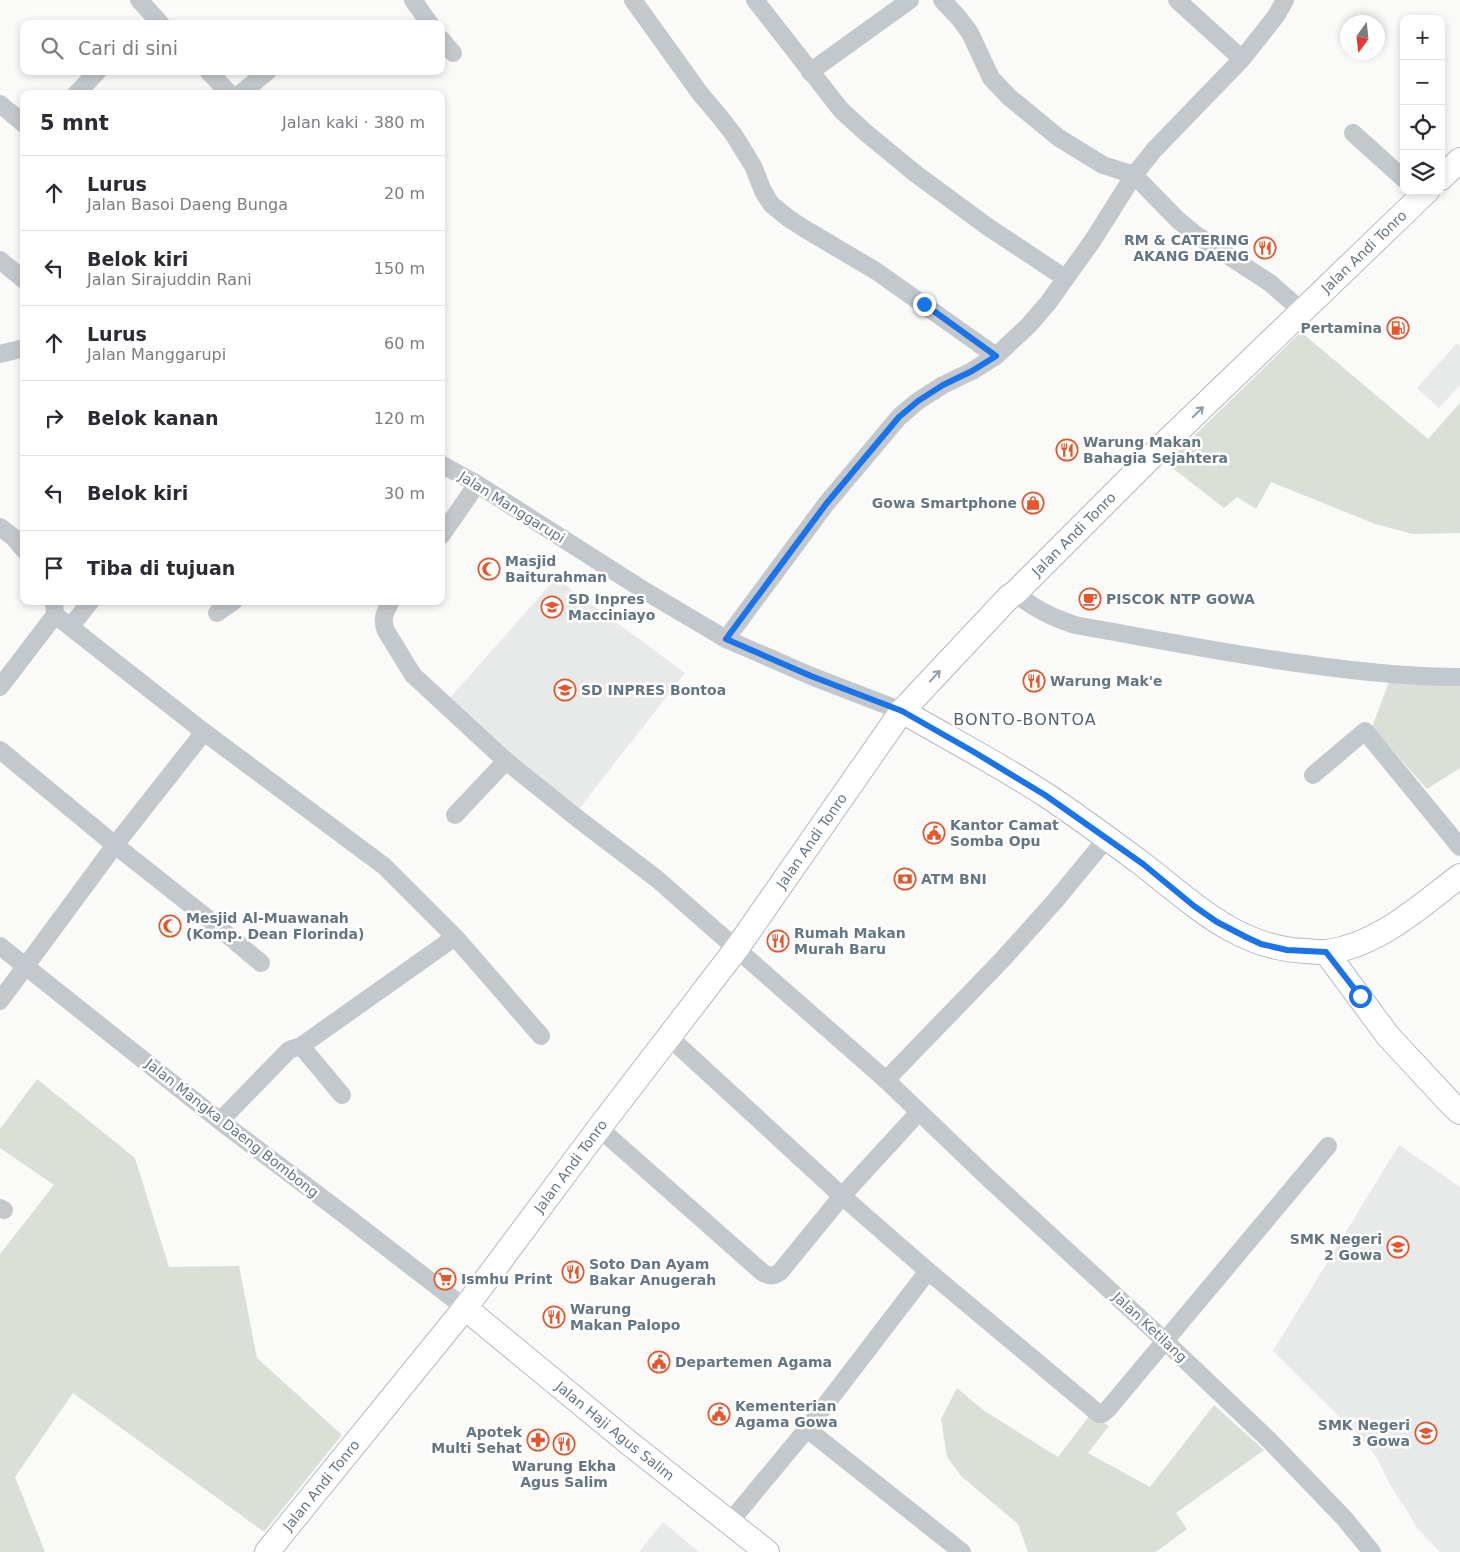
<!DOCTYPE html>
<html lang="id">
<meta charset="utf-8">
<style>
:root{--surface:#fff;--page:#f2f2f3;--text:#2b2b33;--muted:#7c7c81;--line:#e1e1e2}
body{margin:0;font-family:"DejaVu Sans",sans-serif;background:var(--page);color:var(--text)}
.controls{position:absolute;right:15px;top:15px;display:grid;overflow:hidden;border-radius:10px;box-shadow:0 2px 8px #0003}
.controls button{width:45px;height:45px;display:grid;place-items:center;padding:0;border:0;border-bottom:1px solid var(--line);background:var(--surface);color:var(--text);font:25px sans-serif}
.compass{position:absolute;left:1340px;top:15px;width:45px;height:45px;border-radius:50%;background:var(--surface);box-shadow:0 2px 8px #0003;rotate:195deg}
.stop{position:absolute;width:15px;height:15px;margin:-11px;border:4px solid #1a73e8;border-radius:50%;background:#fff}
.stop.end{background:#1a73e8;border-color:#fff;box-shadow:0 1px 5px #0008}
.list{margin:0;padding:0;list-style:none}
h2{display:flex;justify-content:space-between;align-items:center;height:65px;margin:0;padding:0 20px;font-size:21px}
h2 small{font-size:16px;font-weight:400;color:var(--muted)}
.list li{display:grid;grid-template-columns:32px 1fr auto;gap:15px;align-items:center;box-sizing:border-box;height:75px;padding:0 20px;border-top:1px solid var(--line)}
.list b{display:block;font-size:19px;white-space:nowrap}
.list p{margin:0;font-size:16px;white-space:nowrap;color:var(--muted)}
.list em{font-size:16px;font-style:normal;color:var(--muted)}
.icon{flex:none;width:28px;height:28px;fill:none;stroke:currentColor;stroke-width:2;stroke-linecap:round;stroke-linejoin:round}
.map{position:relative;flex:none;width:1460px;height:1552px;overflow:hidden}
.search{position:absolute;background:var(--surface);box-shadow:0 2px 8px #0003;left:20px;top:20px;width:425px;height:55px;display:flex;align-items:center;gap:12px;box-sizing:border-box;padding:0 18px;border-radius:10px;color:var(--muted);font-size:19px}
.panel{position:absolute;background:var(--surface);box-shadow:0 2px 8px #0003;left:20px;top:90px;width:425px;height:515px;border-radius:10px}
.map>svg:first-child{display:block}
.built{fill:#e8e9e9}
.green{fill:#dadfd7}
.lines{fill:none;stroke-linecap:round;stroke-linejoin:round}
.secondary-casing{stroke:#b3babf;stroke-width:26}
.street{stroke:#c3c8cc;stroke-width:18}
.secondary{stroke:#fff;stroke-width:24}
.oneway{stroke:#939fa8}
.route{stroke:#1a73e8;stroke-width:6}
.labels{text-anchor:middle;stroke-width:5;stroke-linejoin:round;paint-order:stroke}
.poi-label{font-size:14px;font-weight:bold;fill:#657683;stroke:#fff;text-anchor:start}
.street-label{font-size:14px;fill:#657683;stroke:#fff}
.quarter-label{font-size:16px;letter-spacing:1px;fill:#57646e;stroke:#fff}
</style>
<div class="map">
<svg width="1460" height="1552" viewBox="0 0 1460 1552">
<rect width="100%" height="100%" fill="#fafaf8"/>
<g class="built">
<polygon points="1457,343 1460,346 1460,385 1439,408 1417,388"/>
<polygon points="556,578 685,673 571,819 442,707"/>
<polygon points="1399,1145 1460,1187 1460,1552 1440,1552 1418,1529 1388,1481 1378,1460 1366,1443 1273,1351"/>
<polygon points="663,1522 699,1552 639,1552"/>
</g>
<g class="green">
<polygon points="1301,332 1428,439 1460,403 1460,533 1413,534 1375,524 1271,482 1256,509 1237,497 1224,508 1166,463"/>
<polygon points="1390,679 1460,681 1460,768 1427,789 1372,727"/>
<polygon points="37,1079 135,1158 169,1267 239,1266 257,1358 342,1435 264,1532 73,1393 15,1477 45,1552 0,1552 0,1254 54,1185 0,1148 0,1129"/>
<polygon points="957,1388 983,1410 1058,1457 1090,1415 1109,1426 1088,1453 1150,1487 1214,1405 1264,1450 1176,1513 1187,1529 1156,1552 1028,1552 1018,1524 961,1476 947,1457 941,1419"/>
</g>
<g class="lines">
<g class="secondary-casing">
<g id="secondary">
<polyline points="1441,178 1460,160"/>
<path d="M902,711C950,739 1000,765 1046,795C1079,817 1110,840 1141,863C1192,902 1236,948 1305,951C1312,951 1320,953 1327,952C1379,945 1420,906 1460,876"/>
<polyline points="1326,952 1388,1036 1454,1107 1460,1112"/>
<path id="s1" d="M465,1308L629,1443L767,1552"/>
<path id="s2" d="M267,1552L465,1308L599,1128L737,948L902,711L1010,596L1015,593L1164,444L1427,191"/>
</g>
</g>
<g class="street">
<polyline points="139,0 161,24"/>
<polyline points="413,0 430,24"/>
<polyline points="633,0 699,92 720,117 734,135 753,166 763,191 771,204 788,218 805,229 876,271 996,356"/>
<polyline points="755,0 841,110 865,132 916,174 988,227 1065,278"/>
<polyline points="942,0 959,18 970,33 991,78 1009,97 1059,138 1103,165 1134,175 1178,220 1195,234 1270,283 1302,311"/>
<polyline points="1177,0 1242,59"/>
<polyline points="441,39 453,53"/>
<polyline points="208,71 230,94"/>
<polyline points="810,72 910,0"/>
<polyline points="76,94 98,71"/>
<polyline points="240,94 268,71"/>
<polyline points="0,104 24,124"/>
<polyline points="1353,133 1404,179"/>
<polyline points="0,260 24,280"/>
<polyline points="0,354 24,348"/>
<polyline points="441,464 477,484 645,591 726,639 811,676 902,711"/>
<polyline points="0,527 13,537 24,550"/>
<polyline points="441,536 477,484"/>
<path d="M1015,593C1035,609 1051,617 1075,625C1154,639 1233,655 1312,665C1362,672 1409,677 1460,677"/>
<polyline points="54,601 55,615 204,732 384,866 455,937 541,1036"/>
<path d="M391,601C385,612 381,619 386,631L413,675L506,761L577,818L657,879L886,1080L986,1176L1166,1342L1270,1441L1344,1518L1372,1552"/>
<polyline points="217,613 234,601"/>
<polyline points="71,626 91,601"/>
<polyline points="726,639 826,504 899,417 918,401 943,385 972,371 996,356 1029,325 1048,303 1093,240 1134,175 1154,150 1242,59 1276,16 1285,0"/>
<polyline points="0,687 55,615"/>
<polyline points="0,750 115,845 211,921 261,963"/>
<polyline points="1313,775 1365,731 1460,847"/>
<polyline points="455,815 506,761"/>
<polyline points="0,946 220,1121 346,1216 465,1308"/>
<polyline points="0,1001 115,845 204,732"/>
<polyline points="669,1037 842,1196 928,1271 1099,1414 1102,1414 1108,1409 1328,1146"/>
<polyline points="301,1046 342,1095"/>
<polyline points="886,1080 1002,960 1055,901 1107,838"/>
<polyline points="220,1121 289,1050 301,1046 455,937"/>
<path d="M599,1128L763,1273C770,1276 773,1277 780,1272L842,1196L919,1112"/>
<polyline points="0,1208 4,1210"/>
<polyline points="807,1429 962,1552"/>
<polyline points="729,1523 807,1429 928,1271"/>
</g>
<use href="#secondary" class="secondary"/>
</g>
<defs><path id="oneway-shaft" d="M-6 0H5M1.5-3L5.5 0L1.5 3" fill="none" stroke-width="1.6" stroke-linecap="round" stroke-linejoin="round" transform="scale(1.25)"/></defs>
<g class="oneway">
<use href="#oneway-shaft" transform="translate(1198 412) rotate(-44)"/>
<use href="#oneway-shaft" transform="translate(935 676) rotate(-47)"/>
</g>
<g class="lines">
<polyline class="route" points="924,304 996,356 972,371 943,385 918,401 899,417 826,504 726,639 811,676 902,711 974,752 1045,795 1143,864 1194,906 1217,922 1246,937 1261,944 1287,950 1326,952 1360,996"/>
</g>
<defs>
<g id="restaurant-ring" transform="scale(1.125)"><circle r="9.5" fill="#fff" stroke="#e4572e" stroke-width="1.5"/><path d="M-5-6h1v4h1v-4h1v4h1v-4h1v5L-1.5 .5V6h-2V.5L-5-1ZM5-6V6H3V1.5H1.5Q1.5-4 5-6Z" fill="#e4572e"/></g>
<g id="fuel-ring" transform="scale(1.125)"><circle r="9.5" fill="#fff" stroke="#e4572e" stroke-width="1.5"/><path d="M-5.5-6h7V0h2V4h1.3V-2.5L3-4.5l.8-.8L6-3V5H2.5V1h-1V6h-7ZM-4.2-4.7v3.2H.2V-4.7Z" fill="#e4572e"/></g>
<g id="shop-ring" transform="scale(1.125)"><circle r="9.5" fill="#fff" stroke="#e4572e" stroke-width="1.5"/><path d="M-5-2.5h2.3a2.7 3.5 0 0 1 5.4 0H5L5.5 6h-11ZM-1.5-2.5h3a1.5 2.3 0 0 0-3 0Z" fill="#e4572e"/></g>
<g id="mosque-ring" transform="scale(1.125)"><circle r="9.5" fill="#fff" stroke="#e4572e" stroke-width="1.5"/><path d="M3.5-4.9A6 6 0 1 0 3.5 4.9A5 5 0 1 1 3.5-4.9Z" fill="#e4572e"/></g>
<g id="cafe-ring" transform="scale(1.125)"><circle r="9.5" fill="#fff" stroke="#e4572e" stroke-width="1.5"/><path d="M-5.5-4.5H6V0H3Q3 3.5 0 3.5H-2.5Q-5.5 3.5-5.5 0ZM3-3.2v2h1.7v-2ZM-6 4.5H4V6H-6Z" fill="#e4572e"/></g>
<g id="school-ring" transform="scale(1.125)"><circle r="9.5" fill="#fff" stroke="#e4572e" stroke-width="1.5"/><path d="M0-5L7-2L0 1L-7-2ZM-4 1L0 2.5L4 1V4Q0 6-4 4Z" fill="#e4572e"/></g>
<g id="civic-ring" transform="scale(1.125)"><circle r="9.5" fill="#fff" stroke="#e4572e" stroke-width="1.5"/><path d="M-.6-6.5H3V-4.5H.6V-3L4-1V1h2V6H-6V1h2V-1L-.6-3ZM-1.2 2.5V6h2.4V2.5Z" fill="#e4572e"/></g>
<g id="bank-ring" transform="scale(1.125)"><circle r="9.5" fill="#fff" stroke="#e4572e" stroke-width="1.5"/><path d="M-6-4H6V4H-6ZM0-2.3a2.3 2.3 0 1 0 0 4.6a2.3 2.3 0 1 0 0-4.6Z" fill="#e4572e"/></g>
<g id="supermarket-ring" transform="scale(1.125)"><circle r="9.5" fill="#fff" stroke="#e4572e" stroke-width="1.5"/><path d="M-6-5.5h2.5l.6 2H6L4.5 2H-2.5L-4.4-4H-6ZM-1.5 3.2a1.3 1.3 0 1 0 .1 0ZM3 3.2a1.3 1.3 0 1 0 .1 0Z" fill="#e4572e"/></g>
<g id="university-ring" transform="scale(1.125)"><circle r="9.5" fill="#fff" stroke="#e4572e" stroke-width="1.5"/><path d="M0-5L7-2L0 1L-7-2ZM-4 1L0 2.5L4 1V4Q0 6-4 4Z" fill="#e4572e"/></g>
<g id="pharmacy-ring" transform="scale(1.125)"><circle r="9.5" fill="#fff" stroke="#e4572e" stroke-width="1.5"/><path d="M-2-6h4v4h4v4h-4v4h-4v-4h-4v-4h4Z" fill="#e4572e"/></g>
</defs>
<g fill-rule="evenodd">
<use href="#restaurant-ring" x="1265" y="248"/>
<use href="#fuel-ring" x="1398" y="328"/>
<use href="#restaurant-ring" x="1067" y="450"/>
<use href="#shop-ring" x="1033" y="503"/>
<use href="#mosque-ring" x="489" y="569"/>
<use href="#cafe-ring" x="1090" y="599"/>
<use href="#school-ring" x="552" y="607"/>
<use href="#restaurant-ring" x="1034" y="681"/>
<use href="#school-ring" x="565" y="690"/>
<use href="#civic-ring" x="934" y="833"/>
<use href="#bank-ring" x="905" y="879"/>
<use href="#mosque-ring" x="170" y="926"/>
<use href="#restaurant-ring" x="778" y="941"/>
<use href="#school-ring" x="1398" y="1247"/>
<use href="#restaurant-ring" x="573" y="1272"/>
<use href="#supermarket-ring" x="445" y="1279"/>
<use href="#restaurant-ring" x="554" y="1317"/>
<use href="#civic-ring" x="659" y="1362"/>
<use href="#civic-ring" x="719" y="1414"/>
<use href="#university-ring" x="1426" y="1433"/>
<use href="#pharmacy-ring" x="538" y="1440"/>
<use href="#restaurant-ring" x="564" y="1444"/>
</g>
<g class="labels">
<g class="poi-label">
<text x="1249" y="245" text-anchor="end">RM &amp; CATERING<tspan x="1249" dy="16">AKANG DAENG</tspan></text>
<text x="1382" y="333" text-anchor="end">Pertamina</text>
<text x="1083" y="447">Warung Makan<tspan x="1083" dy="16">Bahagia Sejahtera</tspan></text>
<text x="1017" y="508" text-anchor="end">Gowa Smartphone</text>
<text x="505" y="566">Masjid<tspan x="505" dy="16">Baiturahman</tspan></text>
<text x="568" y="604">SD Inpres<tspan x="568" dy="16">Macciniayo</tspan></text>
<text x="1106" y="604">PISCOK NTP GOWA</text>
<text x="1050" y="686">Warung Mak'e</text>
<text x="581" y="695">SD INPRES Bontoa</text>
<text x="950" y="830">Kantor Camat<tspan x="950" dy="16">Somba Opu</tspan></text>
<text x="921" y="884">ATM BNI</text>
<text x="186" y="923">Mesjid Al-Muawanah<tspan x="186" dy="16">(Komp. Dean Florinda)</tspan></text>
<text x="794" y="938">Rumah Makan<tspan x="794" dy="16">Murah Baru</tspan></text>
<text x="1382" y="1244" text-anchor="end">SMK Negeri<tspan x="1382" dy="16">2 Gowa</tspan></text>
<text x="589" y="1269">Soto Dan Ayam<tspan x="589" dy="16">Bakar Anugerah</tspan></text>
<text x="461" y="1284">Ismhu Print</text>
<text x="570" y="1314">Warung<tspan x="570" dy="16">Makan Palopo</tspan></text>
<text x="675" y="1367">Departemen Agama</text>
<text x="735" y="1411">Kementerian<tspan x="735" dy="16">Agama Gowa</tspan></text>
<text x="1410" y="1430" text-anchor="end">SMK Negeri<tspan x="1410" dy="16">3 Gowa</tspan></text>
<text x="522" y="1437" text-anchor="end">Apotek<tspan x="522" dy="16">Multi Sehat</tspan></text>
<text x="564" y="1471" text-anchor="middle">Warung Ekha<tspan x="564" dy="16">Agus Salim</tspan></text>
</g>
<g class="street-label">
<text dy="5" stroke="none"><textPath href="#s2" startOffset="1706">Jalan Andi Tonro</textPath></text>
<text transform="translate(512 507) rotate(32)" y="5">Jalan Manggarupi</text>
<text dy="5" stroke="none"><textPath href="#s2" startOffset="1301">Jalan Andi Tonro</textPath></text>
<text dy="5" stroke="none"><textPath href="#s2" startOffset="896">Jalan Andi Tonro</textPath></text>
<text transform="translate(232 1128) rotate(38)" y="5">Jalan Mangka Daeng Bombong</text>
<text dy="5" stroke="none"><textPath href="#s2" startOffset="491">Jalan Andi Tonro</textPath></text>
<text transform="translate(1150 1327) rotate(43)" y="5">Jalan Ketilang</text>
<text dy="5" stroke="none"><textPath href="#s1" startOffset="194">Jalan Haji Agus Salim</textPath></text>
<text dy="5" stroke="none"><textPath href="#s2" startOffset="86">Jalan Andi Tonro</textPath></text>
</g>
<g class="quarter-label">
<text x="1025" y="725">BONTO-BONTOA</text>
</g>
</g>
</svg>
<div class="controls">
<button>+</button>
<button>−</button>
<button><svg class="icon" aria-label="locate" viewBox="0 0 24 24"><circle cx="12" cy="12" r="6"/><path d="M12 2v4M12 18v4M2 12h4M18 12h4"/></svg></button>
<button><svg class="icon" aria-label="layers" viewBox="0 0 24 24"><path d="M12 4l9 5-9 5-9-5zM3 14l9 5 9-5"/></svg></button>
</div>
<svg class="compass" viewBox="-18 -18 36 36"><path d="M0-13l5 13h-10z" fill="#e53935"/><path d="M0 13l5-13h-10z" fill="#7c7c81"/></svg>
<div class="stop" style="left:1360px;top:996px"></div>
<div class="stop end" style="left:924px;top:304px"></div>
<div class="search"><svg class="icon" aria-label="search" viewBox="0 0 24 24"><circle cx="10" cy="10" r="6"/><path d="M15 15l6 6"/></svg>Cari di sini</div>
<section class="panel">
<h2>5 mnt<small>Jalan kaki · 380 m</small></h2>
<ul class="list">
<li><svg class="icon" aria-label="ahead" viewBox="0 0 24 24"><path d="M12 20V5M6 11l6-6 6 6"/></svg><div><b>Lurus</b><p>Jalan Basoi Daeng Bunga</p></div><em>20 m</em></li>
<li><svg class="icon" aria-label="left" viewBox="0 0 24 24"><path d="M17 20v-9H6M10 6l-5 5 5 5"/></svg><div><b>Belok kiri</b><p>Jalan Sirajuddin Rani</p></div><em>150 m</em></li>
<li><svg class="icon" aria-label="ahead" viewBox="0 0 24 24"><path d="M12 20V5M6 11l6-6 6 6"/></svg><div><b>Lurus</b><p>Jalan Manggarupi</p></div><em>60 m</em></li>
<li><svg class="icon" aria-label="right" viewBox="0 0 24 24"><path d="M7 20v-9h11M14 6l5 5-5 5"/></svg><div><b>Belok kanan</b></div><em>120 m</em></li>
<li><svg class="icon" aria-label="left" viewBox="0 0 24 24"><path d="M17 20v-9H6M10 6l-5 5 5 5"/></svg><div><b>Belok kiri</b></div><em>30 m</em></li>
<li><svg class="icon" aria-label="arrive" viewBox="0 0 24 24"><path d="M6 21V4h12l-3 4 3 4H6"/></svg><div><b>Tiba di tujuan</b></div></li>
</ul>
</section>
</div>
